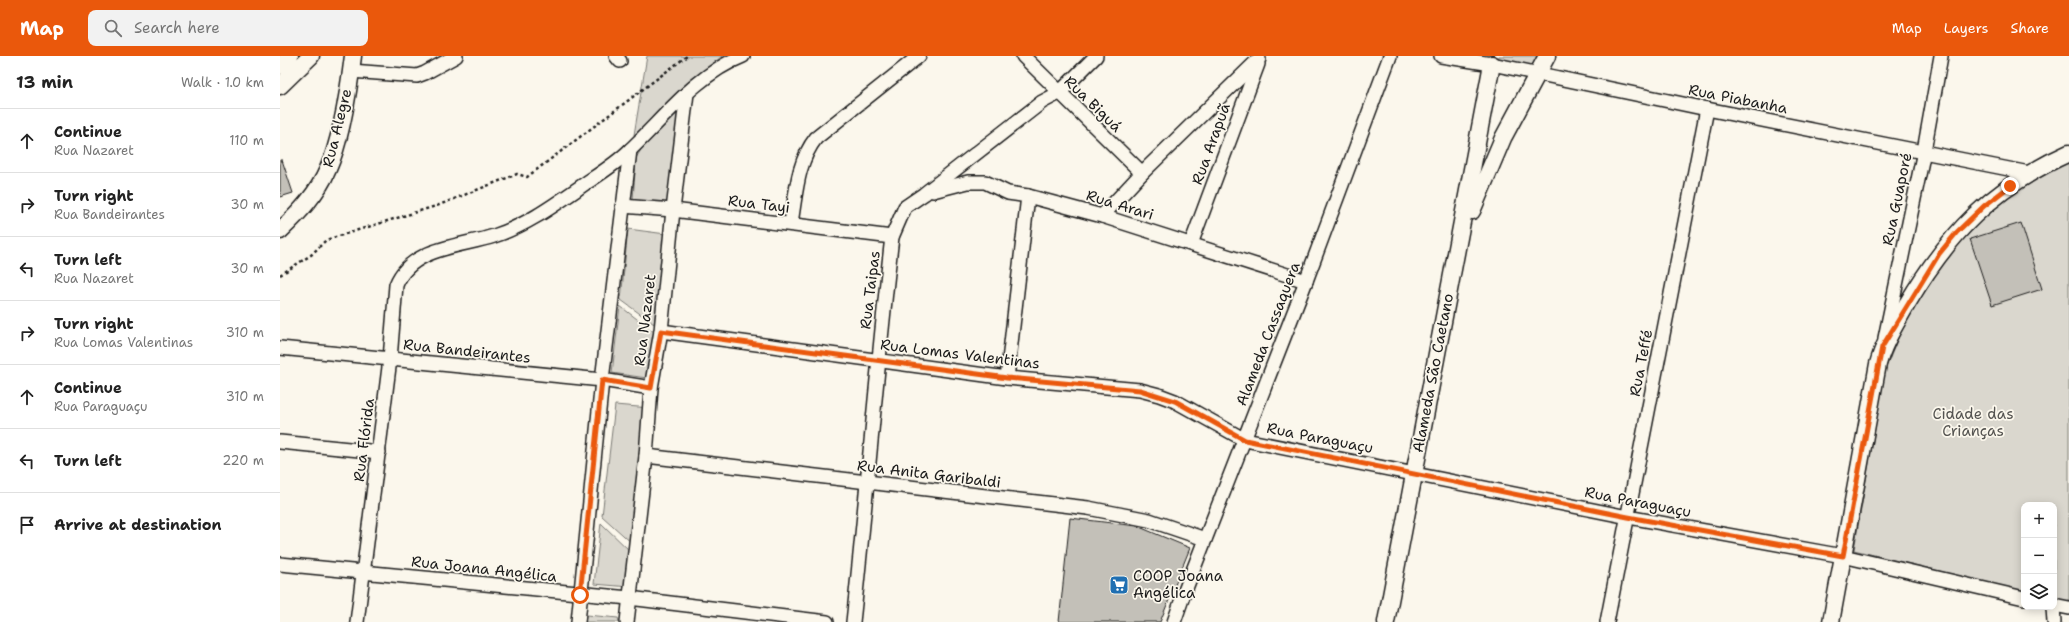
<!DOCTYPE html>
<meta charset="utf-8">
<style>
:root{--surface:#fff;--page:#f2f2f2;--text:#222;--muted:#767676;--line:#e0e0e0;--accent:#ea580c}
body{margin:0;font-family:"Shantell Sans",sans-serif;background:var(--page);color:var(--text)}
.controls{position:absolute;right:12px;bottom:12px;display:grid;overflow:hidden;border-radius:8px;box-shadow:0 2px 10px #0003}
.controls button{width:36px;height:36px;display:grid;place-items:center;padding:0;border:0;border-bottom:1px solid var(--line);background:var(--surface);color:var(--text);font:20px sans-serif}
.stop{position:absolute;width:12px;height:12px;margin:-9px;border:3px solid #ea580c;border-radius:50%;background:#fff}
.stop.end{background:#ea580c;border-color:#fff;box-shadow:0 1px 4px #0008}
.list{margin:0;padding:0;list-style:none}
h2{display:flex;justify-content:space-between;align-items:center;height:52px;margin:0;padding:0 16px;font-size:17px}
h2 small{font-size:13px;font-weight:400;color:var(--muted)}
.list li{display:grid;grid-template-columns:26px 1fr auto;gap:12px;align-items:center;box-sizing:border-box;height:64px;padding:0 16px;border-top:1px solid var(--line)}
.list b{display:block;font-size:15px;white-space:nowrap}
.list p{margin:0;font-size:13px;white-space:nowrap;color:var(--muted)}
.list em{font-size:13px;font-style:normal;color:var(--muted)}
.icon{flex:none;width:22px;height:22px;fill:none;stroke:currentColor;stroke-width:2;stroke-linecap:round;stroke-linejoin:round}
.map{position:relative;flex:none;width:1789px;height:566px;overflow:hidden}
header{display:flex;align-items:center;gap:24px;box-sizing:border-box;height:56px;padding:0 20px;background:var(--accent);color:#fff}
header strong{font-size:19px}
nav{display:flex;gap:22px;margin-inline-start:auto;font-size:14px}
.search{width:280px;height:36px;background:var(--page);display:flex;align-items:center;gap:10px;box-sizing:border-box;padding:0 14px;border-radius:8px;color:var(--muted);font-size:15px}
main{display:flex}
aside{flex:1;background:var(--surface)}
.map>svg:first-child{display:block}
.green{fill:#dad7ce;stroke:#7b7a75}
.building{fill:#c3c0b8;stroke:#1c1c1c}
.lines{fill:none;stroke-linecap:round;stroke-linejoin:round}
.minor-casing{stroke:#1c1c1c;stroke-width:16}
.major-casing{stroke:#1c1c1c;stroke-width:19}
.path{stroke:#1c1c1c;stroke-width:2.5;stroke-dasharray:3 3;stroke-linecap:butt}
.minor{stroke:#fbf7ec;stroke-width:13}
.major{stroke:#fbf7ec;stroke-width:16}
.route{stroke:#ea580c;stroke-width:5}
.labels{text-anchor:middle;stroke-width:3.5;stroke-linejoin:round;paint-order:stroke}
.street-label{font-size:15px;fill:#1c1c1c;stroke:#fbf7ec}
.park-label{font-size:15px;fill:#555451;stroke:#fbf7ec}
.poi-label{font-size:15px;fill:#1c1c1c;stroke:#fbf7ec;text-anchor:start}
</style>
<header>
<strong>Map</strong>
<div class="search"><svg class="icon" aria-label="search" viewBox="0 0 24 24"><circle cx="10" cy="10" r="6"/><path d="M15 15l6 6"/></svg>Search here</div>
<nav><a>Map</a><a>Layers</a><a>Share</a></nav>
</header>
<main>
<aside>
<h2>13 min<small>Walk · 1.0 km</small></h2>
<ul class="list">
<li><svg class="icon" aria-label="ahead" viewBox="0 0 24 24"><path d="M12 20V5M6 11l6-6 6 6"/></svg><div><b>Continue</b><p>Rua Nazaret</p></div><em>110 m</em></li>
<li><svg class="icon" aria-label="right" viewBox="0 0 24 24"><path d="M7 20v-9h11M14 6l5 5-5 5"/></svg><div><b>Turn right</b><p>Rua Bandeirantes</p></div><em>30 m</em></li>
<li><svg class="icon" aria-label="left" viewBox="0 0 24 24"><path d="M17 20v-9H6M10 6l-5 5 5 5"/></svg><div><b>Turn left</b><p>Rua Nazaret</p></div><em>30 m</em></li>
<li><svg class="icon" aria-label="right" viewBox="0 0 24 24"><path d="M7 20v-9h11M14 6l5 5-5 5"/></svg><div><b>Turn right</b><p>Rua Lomas Valentinas</p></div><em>310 m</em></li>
<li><svg class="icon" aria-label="ahead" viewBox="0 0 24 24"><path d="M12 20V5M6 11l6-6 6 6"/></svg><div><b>Continue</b><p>Rua Paraguaçu</p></div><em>310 m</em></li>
<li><svg class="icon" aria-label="left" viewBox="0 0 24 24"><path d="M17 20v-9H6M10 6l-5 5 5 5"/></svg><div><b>Turn left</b></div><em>220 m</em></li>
<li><svg class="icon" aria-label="arrive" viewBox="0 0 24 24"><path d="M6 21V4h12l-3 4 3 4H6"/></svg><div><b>Arrive at destination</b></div></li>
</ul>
</aside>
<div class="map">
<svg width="1789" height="566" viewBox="0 0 1789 566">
<rect width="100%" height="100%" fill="#fbf7ec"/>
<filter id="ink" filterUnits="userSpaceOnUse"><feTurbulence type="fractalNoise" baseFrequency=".025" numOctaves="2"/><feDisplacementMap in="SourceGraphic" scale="8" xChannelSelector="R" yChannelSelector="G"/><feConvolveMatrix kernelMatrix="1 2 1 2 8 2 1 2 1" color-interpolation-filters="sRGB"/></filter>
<g filter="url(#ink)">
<g class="green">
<polygon points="367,0 442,0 354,79"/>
<polygon points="1219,0 1263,0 1254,13 1217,5"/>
<polygon points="398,57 388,148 353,144 356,102 362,92"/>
<polygon points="1789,102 1789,546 1774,543 1774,449 1744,449 1744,536 1574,494 1605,314 1621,275 1649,219 1705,159 1760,115"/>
<polygon points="348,173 386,178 374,268 341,244"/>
<polygon points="340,250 374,276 367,322 332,317"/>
<polygon points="335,349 370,352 354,489 322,460"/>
<polygon points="321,467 353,498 350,531 314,528"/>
<polygon points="307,559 338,562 339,566 303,566 304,560"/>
</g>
<g class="building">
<polygon points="0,104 2,104 13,137 0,141"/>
<polygon points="1741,167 1762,233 1712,249 1690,183"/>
<polygon points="790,462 857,470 910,492 880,566 779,566"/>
</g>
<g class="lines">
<g class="minor-casing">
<g id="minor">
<polyline points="336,0 340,5"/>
<polyline points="743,0 862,117"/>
<polyline points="1161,0 1212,8 1427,53 1749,117"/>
<polyline points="71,15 137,20 145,17 176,0"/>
<polyline points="653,135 688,126 705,126 728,137 748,140 822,160 1026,225"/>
<polyline points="342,150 393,154 612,181"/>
<polyline points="822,160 862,117 979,3"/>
<path d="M511,167C516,138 517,106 536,82L639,0"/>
<polyline points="911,188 978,8"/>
<polyline points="381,275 727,322 860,334 879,339 895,345 965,384 1348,461 1563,500 1744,542"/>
<polyline points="1605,282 1644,95 1661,0"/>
<polyline points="0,292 322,324 371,332"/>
<polyline points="727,322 748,140"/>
<polyline points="0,386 99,396"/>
<polyline points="366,400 808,452 869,464 925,483"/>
<polyline points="0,508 349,542 547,566"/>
<polyline points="1774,549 1789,552"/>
<polyline points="1773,551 1774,566"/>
<path d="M77,566L110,303L116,229C131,191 180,191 214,180C248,169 277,147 306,127C321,117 337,107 350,94C385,61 417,18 463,0"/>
<polyline points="298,566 322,324 350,94"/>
<polyline points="347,566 366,400 371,332 381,275 393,154 407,37"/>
<path d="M573,566C587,438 597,309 612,181L625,151L644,138L762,46L779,37L816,0"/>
<polyline points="894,566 903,540 1026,225 1110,0"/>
<polyline points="1327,566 1427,53"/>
</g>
</g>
<g class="major-casing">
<g id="major">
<polyline points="0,10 10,0"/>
<polyline points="0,30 31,0"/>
<polyline points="1192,155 1223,82 1267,0"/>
<path d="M0,175C19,157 38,137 48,113C61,84 69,32 73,0"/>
<polyline points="1106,566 1212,8"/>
<path d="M1551,566L1598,308C1604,286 1616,268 1627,248C1668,178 1713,131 1789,97"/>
</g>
</g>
<polyline class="path" points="0,219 31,199 46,184 159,149 237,118 247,121 407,0"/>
<use href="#minor" class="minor"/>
<use href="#major" class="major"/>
</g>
</g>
<g class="lines" filter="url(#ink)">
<polyline class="route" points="300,539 322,324 371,332 381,275 727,322 860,334 895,345 965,384 1348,461 1563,500 1602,291 1659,198 1677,176 1704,150 1730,130"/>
</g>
<defs>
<g id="supermarket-square" transform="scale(1)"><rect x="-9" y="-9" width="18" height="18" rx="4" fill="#1f6fb2" stroke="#fbf7ec"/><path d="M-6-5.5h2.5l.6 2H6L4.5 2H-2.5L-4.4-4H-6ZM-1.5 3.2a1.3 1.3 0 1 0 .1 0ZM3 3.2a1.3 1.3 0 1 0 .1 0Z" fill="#fff"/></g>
</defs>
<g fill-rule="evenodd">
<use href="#supermarket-square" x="839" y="529"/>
</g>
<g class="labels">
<g class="street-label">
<text transform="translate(1458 43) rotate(11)" y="5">Rua Piabanha</text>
<text transform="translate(813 48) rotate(44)" y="5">Rua Biguá</text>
<text transform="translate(57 72) rotate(-76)" y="5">Rua Alegre</text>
<text transform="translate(931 88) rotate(-70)" y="5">Rua Arapuã</text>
<text transform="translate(1617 143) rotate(-78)" y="5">Rua Guaporé</text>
<text transform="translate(479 148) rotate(7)" y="5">Rua Tayi</text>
<text transform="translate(840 149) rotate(17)" y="5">Rua Arari</text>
<text transform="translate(590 234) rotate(-83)" y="5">Rua Taipas</text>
<text transform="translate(365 264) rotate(-83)" y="5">Rua Nazaret</text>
<text transform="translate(988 278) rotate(-69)" y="5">Alameda Cassaquera</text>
<text transform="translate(187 295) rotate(6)" y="5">Rua Bandeirantes</text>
<text transform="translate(680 298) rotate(7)" y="5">Rua Lomas Valentinas</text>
<text transform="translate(1361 307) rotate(-79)" y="5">Rua Teffé</text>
<text transform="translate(1153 317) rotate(-79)" y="5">Alameda São Caetano</text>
<text transform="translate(1040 382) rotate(11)" y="5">Rua Paraguaçu</text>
<text transform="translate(84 384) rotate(-83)" y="5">Rua Flórida</text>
<text transform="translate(649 418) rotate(7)" y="5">Rua Anita Garibaldi</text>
<text transform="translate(1358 446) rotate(11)" y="5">Rua Paraguaçu</text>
<text transform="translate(204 513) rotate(6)" y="5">Rua Joana Angélica</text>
</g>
<g class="park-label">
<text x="1693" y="363">Cidade das<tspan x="1693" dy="17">Crianças</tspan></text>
</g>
<g class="poi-label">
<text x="853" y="525">COOP Joana<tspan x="853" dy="17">Angélica</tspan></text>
</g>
</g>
</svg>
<div class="controls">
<button>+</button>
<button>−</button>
<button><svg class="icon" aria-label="layers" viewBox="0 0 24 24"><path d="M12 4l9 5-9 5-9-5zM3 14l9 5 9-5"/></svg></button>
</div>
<div class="stop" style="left:300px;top:539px"></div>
<div class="stop end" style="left:1730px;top:130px"></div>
</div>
</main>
